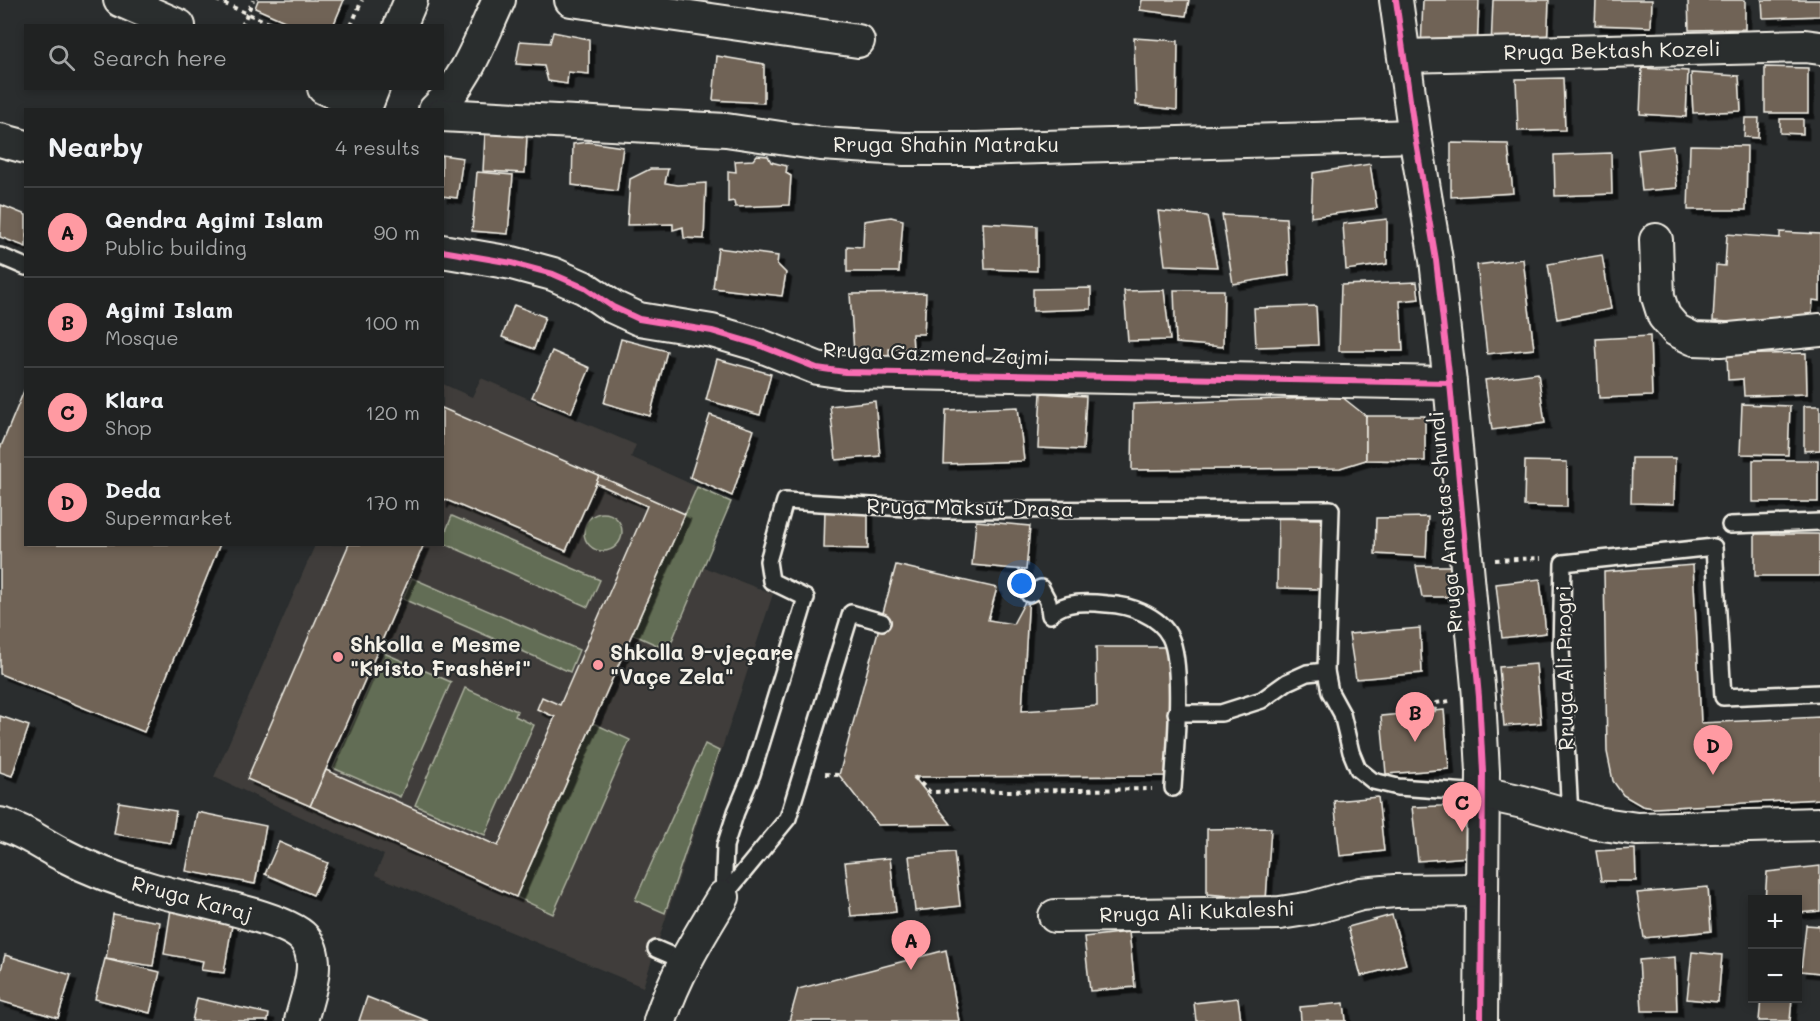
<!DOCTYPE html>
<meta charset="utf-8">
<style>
:root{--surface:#202222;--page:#2d2f2f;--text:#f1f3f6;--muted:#a2a4a5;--line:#3d3f40;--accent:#ff9aa2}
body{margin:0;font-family:Mali,sans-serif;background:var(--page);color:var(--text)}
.controls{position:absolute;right:18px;bottom:18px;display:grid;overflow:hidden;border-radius:0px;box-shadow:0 3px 9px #0003}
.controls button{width:54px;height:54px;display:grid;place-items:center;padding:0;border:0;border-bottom:2px solid var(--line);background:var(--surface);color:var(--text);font:30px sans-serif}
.you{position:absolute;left:1022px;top:584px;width:21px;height:21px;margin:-15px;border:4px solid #fff;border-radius:50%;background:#1a73e8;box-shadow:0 0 0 9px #1a73e833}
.badge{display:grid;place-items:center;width:39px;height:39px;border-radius:50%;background:var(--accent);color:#111;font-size:20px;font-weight:700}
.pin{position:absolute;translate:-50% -50px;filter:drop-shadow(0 2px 3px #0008)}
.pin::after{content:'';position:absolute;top:32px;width:21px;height:18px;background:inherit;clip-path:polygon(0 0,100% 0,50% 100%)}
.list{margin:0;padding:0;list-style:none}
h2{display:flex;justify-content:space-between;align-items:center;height:78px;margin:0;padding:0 24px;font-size:26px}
h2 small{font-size:20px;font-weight:400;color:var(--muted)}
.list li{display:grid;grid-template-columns:39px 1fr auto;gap:18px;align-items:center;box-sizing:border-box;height:90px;padding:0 24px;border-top:2px solid var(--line)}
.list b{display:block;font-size:22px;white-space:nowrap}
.list p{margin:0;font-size:20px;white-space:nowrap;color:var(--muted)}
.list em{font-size:20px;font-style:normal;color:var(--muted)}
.icon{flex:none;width:33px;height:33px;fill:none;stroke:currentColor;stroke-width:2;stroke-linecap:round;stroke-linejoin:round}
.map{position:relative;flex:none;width:1820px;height:1021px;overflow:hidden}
.search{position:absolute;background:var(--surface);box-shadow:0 3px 9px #0003;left:24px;top:24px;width:420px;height:66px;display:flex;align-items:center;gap:15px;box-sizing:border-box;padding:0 21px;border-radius:0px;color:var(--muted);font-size:22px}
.panel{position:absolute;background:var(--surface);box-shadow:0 3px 9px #0003;left:24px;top:108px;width:420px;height:438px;border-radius:0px}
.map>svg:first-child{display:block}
.built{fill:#3f3d3a}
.green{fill:#626d54;stroke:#abaf9e;stroke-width:1.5}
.building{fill:#6f6356;stroke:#f4f1e8;stroke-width:1.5;filter:url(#shadow)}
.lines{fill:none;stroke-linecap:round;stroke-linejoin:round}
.service-casing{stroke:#f4f1e8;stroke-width:20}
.minor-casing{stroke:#f4f1e8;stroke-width:36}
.path{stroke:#f4f1e8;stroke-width:4;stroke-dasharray:4.5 4.5;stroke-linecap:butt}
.service{stroke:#2a2d2e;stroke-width:15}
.minor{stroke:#2a2d2e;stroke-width:32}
.cycleway-casing{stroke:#2a2d2e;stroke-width:10}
.cycleway{stroke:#f96db3;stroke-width:6}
.poi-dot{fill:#ff9aa2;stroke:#2a2d2e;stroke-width:2}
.labels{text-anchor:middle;stroke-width:4.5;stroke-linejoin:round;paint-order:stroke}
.street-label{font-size:21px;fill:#f4f1e8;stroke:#2a2d2e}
.poi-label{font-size:21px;font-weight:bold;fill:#f4f1e8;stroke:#2a2d2e;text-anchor:start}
</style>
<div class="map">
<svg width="1820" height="1021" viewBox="0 0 1820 1021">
<defs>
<filter id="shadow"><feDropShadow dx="5.5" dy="5.5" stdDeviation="0" flood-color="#0009"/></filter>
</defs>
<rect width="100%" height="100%" fill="#2a2d2e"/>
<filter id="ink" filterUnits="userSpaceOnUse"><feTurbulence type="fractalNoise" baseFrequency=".0167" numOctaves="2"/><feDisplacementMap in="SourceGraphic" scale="12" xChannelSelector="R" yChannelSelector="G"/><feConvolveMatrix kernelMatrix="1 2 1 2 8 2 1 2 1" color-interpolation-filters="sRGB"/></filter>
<g filter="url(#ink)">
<polygon class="built" points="481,378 636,445 631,457 731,502 703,567 773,594 643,987 375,875 384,855 214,777 315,545 442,544 443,384 472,397"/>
<g class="green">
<polygon points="697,487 731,502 668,650 632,634"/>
<circle cx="603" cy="532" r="19"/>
<polygon points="452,516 600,580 588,607 443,543 443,538"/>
<polygon points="412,578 579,650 570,672 403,599"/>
<polygon points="384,653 451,682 400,797 333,768"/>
<polygon points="465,688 517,711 515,716 534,725 485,835 415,805"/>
<polygon points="593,723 630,740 553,914 516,897"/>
<polygon points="705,744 719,751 665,913 635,900"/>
</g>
<g class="building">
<polygon points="258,0 344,0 333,26 296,26 255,8"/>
<polygon points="1142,0 1189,0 1186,16 1140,10"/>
<polygon points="1423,0 1479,0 1477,52 1421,49"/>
<polygon points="1493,0 1549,0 1547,50 1491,48"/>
<polygon points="1596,0 1652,0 1651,27 1595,25"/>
<polygon points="1688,0 1745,0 1745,29 1689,30"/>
<polygon points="1762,0 1820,0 1820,16 1763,18"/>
<polygon points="553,32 589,39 589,74 568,72 567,84 548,81 544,66 516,64 520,41 550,43"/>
<polygon points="1134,38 1178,41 1177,110 1136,105"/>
<polygon points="717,56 764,64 764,103 713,100"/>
<polygon points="1765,67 1808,68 1808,113 1765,113"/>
<polygon points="1642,68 1688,71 1686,117 1640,114"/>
<polygon points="1691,73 1739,76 1741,111 1693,113"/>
<polygon points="1563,78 1565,130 1518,131 1516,79"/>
<polygon points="1745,118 1759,118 1758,138 1744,137"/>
<polygon points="1780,119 1803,119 1803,134 1780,133"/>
<polygon points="485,133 527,136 525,173 483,171"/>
<polygon points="588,142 623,147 617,191 572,185 573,144"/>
<polygon points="1451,143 1508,144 1513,193 1451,197"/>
<polygon points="1690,145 1747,146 1746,210 1688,210"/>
<polygon points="1673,146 1677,188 1642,191 1638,150"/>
<polygon points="1611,153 1612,194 1555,196 1554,155"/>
<polygon points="442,155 463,158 457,198 442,196"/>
<polygon points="757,155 768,156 771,162 787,166 786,173 791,176 789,205 735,207 734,201 728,202 728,171 736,172 735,161 753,160"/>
<polygon points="1370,164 1377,208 1311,217 1313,173"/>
<polygon points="650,169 668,169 665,183 678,185 706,183 704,239 684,238 683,227 673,230 673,224 627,225 630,179"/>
<polygon points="477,172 513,175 508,234 472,231"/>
<polygon points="1,205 26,215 26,247 0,237"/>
<polygon points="1158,211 1207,216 1217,267 1165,265"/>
<polygon points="1222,215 1286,218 1289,275 1233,284"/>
<polygon points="891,217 903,220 899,272 847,272 847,246 863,247 864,221"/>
<polygon points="1387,219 1387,264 1346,270 1343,224"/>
<polygon points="983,223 1037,226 1037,271 985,269"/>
<polygon points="1780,232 1820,234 1820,301 1813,300 1811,327 1713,321 1716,265 1725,266 1727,234 1780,238"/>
<polygon points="718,248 778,256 777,264 786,273 782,296 713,288"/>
<polygon points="1602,255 1611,309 1557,319 1548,264"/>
<polygon points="1523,259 1534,349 1487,354 1477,265"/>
<polygon points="1417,282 1419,299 1400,301 1403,351 1339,351 1341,285"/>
<polygon points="1091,288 1091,309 1033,311 1033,289"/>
<polygon points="1164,290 1170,340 1128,341 1124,291"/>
<polygon points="1174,290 1224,290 1223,347 1176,343"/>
<polygon points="926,293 924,334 912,334 913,349 889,349 889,358 854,353 850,294"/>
<polygon points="514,305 545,317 534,349 502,337"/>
<polygon points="1316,306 1318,345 1256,347 1254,308"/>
<polygon points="1650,336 1652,396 1599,398 1596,339"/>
<polygon points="621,339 667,351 650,416 604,403"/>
<polygon points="552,351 590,368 571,413 532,397"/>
<polygon points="1806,353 1807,394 1744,396 1743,379 1728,380 1727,355"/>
<polygon points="717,359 771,374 760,415 706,400"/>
<polygon points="1538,373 1545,423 1492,430 1485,380"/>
<polygon points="26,386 26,544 220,544 144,732 0,674 0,449"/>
<polygon points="1041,393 1086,396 1083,450 1038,448"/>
<polygon points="1342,397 1366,416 1366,460 1340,468 1132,470 1133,404"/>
<polygon points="875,401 880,456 836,460 830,406"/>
<polygon points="1742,404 1790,406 1788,455 1740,454"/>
<polygon points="1804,406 1820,406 1820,450 1804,451"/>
<polygon points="1018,407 1024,461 944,464 946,410"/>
<polygon points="442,408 599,476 566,551 444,499 442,503"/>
<polygon points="710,415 754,430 732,496 690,477"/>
<polygon points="1366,416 1425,416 1425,461 1366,460"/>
<polygon points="1632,458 1675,458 1674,504 1631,503"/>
<rect x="1753" y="460" width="65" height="42"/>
<polygon points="1525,461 1567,462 1567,507 1524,506"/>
<polygon points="599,476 685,514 516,897 310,806 326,770 498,846 555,717 537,709 542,697 560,705 647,506 596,483"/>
<polygon points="825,509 868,509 868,549 824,548"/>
<polygon points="1428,517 1426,557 1375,554 1376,518"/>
<polygon points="1278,518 1323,519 1321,589 1277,588"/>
<polygon points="976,521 1030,526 1026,570 972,565"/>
<rect x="1755" y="534" width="64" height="42"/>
<polygon points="349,544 424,544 310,806 247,779"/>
<polygon points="896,565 997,588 988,620 1013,624 1029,594 1022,711 1097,706 1096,647 1173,647 1175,776 914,777 951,824 878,825 839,775"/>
<polygon points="1693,565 1701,723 1820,717 1820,799 1654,808 1642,806 1623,795 1613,781 1607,752 1604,572"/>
<polygon points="1416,566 1455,566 1457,597 1422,597"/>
<polygon points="1540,579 1546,633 1502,638 1496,584"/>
<polygon points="1420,628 1422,673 1356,679 1349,634"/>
<polygon points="1536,664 1541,723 1504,726 1499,667"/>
<polygon points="1444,710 1449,769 1386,774 1381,716"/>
<polygon points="0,716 29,726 12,776 0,772"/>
<polygon points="1378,797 1384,851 1340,856 1334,801"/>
<polygon points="119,802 176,811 171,843 114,834"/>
<polygon points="1469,805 1468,857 1418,861 1412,807"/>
<polygon points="197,812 266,826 255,884 186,871"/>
<polygon points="1271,828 1266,899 1207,894 1207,829"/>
<polygon points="279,842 328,863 313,895 265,874"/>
<polygon points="1635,849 1636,881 1601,881 1596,851"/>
<polygon points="954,852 960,906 915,911 909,856"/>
<polygon points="890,858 896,912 851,916 845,862"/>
<polygon points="1820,866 1820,911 1798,913 1798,900 1765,900 1767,872"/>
<polygon points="1708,887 1711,931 1644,938 1637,893"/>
<polygon points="171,909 233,919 224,973 201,970 203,961 164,954"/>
<polygon points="113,914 160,922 153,966 106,959"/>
<polygon points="1392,915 1406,964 1361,976 1348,927"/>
<polygon points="1806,925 1820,926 1820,973 1801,971"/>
<polygon points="1129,932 1135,987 1090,991 1084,937"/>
<polygon points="946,950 959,1021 789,1021 798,989"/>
<polygon points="1692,952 1722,955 1718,1002 1687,999"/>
<polygon points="5,955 71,975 58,1018 0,1001 0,973"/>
<polygon points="1675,957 1677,1011 1642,1011 1639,960"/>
<polygon points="105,959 160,972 150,1013 95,999"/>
<polygon points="367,997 428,1021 359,1021"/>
<polygon points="197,998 269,1014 268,1021 192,1021"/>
<polygon points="1238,998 1241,1021 1196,1021 1194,1003"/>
<polygon points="1761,998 1792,998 1790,1021 1759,1021"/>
<polygon points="1344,1003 1346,1021 1301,1021 1300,1007"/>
</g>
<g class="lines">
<g class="service-casing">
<g id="service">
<polyline points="0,256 26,267"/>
<polyline points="1730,525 1820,522"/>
<path d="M1029,594L1041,588L1048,601L1050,615C1064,600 1089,602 1107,604C1129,605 1159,615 1170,637C1184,665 1175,753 1173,788"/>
<polyline points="1176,713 1221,713 1262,700 1287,682 1307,673 1326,671"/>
<polyline points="1570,816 1561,649 1563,563 1714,547 1723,697 1820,693"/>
<polyline points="723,897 725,846 736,812 752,774 806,598 771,581 768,561 785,501 941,510 1331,509 1326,671 1330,692 1342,714 1351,752 1358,769 1373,781 1398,787 1482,793"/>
<polyline points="723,897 788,818 851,613 882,622"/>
<polyline points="656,949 684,961"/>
</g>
</g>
<g class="minor-casing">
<g id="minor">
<polyline points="120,0 179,26"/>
<polyline points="571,0 858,41"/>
<polyline points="1396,0 1415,136 1436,260 1450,383 1479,697 1483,772 1481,1021"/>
<polyline points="400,26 411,0"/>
<polyline points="1405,56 1805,46 1820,48"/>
<polyline points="324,88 366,106 373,88"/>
<path d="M435,110C467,81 481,38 499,0"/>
<polyline points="442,115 726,130 821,144 904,149 978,149 1415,136"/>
<polyline points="0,140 26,147"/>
<polyline points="1656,240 1658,297 1664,316 1676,330 1694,339 1720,340 1820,330"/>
<polyline points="442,251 512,263 553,274 585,288 613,307 639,319 712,331 756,344 817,368 845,372 1450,383"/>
<polyline points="1482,793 1523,802 1596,823 1637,829 1820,824"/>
<path d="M0,824C22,829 41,844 61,854C91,870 121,881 154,890C185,898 286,917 304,938C323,960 307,996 301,1021"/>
<polyline points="1055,916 1280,913 1312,908 1361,894 1395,891 1482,890"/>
<path d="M660,1021C675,975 698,938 723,897"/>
</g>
</g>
<g class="path">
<polyline points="216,0 276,26"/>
<polyline points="242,26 253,0"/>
<polyline points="351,26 362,0"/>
<polyline points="1495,560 1541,558"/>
<polyline points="1434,712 1436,703 1450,701"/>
<polyline points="825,774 839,775"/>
<polyline points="914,777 930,792 1152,789"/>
</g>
<use href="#service" class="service"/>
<use href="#minor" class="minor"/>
<g class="cycleway-casing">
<g id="cycleway">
<polyline points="1396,0 1415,136 1436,260 1450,383 1479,697 1483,772 1481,1021"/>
<polyline points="442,251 512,263 553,274 585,288 613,307 639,319 712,331 756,344 817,368 845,372 1450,383"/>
</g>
</g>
<use href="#cycleway" class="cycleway"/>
</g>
</g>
<g class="poi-dot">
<circle cx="338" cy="657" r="6"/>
<circle cx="598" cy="665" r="6"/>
</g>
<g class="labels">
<g class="street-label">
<text transform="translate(1612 51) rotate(-1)" y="7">Rruga Bektash Kozeli</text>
<text x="946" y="152">Rruga Shahin Matraku</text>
<text transform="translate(936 354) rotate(2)" y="7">Rruga Gazmend Zajmi</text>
<text transform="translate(970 508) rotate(1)" y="7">Rruga Maksut Drasa</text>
<text transform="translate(1446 522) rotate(-95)" y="7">Rruga Anastas Shundi</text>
<text transform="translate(1565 668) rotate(-91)" y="7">Rruga Ali Progri</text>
<text transform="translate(192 899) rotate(15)" y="7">Rruga Karaj</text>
<text transform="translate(1197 912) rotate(-2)" y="7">Rruga Ali Kukaleshi</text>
</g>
<g class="poi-label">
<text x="350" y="652">Shkolla e Mesme<tspan x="350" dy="24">"Kristo Frashëri"</tspan></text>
<text x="610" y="660">Shkolla 9-vjeçare<tspan x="610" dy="24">"Vaçe Zela"</tspan></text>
</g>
</g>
</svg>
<div class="controls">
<button>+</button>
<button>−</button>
</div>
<div class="you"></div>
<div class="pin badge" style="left:911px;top:970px">A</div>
<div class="pin badge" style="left:1415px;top:742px">B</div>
<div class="pin badge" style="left:1462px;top:832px">C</div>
<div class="pin badge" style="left:1713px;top:775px">D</div>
<div class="search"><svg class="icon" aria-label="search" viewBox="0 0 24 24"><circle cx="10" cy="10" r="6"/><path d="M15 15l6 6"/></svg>Search here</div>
<section class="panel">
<h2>Nearby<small>4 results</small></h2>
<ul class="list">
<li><span class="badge">A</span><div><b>Qendra Agimi Islam</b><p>Public building</p></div><em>90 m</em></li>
<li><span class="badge">B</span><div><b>Agimi Islam</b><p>Mosque</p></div><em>100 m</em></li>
<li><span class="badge">C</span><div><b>Klara</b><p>Shop</p></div><em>120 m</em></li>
<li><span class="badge">D</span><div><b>Deda</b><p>Supermarket</p></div><em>170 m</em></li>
</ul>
</section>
</div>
